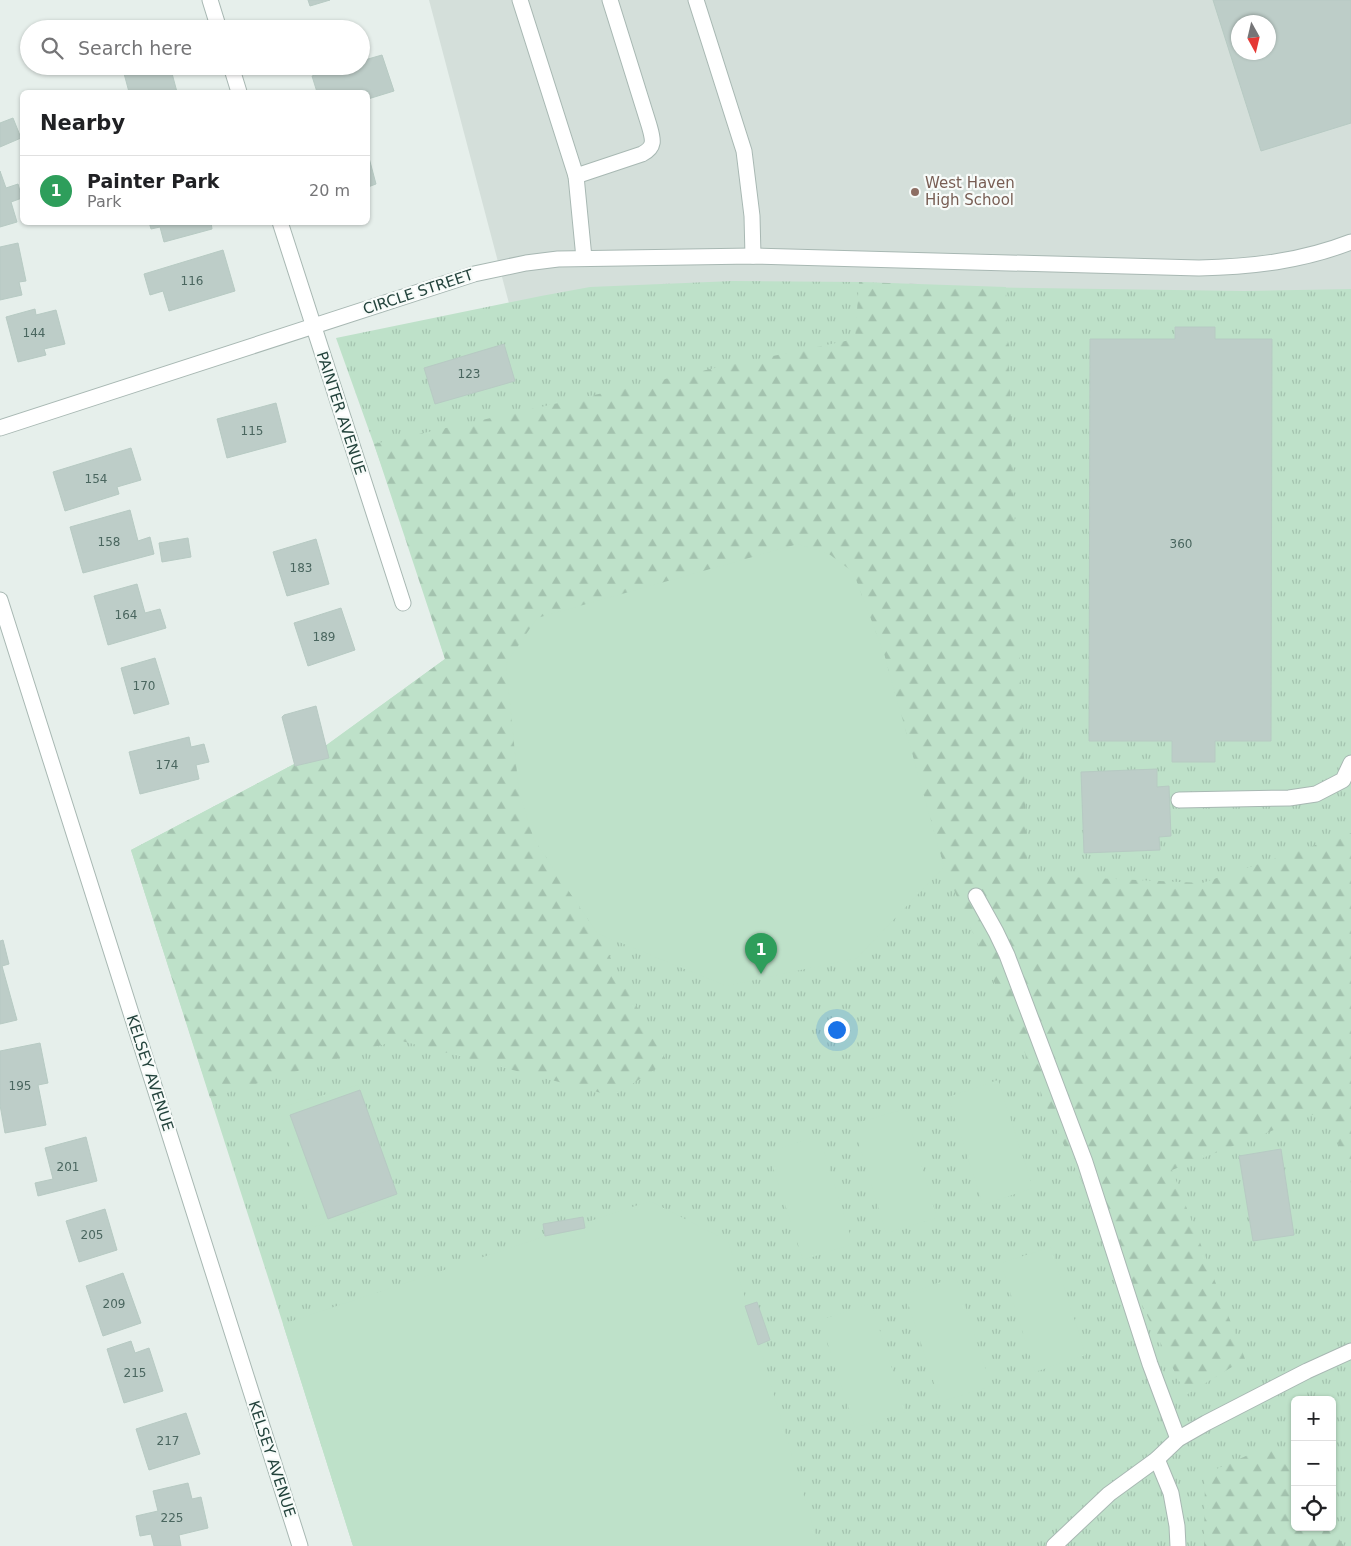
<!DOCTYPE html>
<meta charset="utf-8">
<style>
:root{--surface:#fff;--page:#f6f6f6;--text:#202124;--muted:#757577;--line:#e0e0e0;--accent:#7c3aed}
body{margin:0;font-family:"DejaVu Sans",sans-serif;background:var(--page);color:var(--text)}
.controls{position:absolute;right:15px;bottom:15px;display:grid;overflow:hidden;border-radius:8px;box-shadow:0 1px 4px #0004}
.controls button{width:45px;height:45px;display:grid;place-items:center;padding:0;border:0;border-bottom:1px solid var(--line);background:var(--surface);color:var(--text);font:25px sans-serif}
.compass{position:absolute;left:1231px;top:15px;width:45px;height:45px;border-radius:50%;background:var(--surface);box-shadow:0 1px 4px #0004;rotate:172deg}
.you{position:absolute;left:836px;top:1029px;width:18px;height:18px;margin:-12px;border:4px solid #fff;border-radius:50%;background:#1a73e8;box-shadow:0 0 0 8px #1a73e833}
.badge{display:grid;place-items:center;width:32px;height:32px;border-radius:50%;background:var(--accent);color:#fff;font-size:16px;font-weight:700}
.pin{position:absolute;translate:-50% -41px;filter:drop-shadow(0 1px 2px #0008)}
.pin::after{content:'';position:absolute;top:26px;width:18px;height:15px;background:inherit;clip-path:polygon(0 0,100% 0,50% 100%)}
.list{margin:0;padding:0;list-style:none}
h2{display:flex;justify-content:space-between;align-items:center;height:65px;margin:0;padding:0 20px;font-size:21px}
h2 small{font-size:16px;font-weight:400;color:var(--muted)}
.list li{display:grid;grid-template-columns:32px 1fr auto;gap:15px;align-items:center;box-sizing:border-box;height:70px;padding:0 20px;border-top:1px solid var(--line)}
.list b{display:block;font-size:19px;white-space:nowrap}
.list p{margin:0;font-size:16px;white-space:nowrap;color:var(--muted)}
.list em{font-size:16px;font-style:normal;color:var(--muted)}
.icon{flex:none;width:28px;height:28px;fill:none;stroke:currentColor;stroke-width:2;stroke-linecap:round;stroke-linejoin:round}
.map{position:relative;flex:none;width:1351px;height:1546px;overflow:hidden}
.search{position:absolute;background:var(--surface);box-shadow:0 1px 4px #0004;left:20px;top:20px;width:350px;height:55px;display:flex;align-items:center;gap:12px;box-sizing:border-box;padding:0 18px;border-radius:28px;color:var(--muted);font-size:19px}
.panel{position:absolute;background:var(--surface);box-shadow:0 1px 4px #0004;left:20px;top:90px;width:350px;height:135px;border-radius:8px}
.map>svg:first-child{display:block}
.built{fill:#d4dfda;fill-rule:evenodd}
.grass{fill:url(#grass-tufts);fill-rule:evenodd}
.forest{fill:url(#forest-firs)}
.garden{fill:#bee1c9}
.building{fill:#bdcdc8;stroke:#b7cac3;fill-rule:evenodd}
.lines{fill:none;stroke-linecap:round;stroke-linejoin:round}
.minor-casing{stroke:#a8b8b3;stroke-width:17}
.minor{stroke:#fff;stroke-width:15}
.education-dot{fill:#8d6e63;stroke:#f7fbf9;stroke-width:2}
.labels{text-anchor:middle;stroke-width:4.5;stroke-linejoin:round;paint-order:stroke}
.number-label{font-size:12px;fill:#4a665f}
.education-label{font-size:15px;fill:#785e54;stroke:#f7fbf9;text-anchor:start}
.street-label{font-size:15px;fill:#23433c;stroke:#f7fbf9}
</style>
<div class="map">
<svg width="1351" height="1546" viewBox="0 0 1351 1546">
<defs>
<pattern id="grass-tufts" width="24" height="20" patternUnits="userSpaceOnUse" patternTransform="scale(1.25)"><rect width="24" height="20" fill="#bee1c9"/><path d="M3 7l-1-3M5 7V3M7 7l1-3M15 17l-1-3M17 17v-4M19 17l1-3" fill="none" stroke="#a3c2ae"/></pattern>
<pattern id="forest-firs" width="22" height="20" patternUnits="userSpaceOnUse" patternTransform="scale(1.25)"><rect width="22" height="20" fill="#bee1c9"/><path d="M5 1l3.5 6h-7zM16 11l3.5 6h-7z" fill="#a3c2ae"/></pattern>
</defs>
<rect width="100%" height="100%" fill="#e6efeb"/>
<path class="built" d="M429,0H1351V339L536,406ZM1238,22H1268V52H1238Z"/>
<path class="grass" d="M733,281L859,282L966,287L1244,291L1351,289V1546H353L283,1324L131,850L317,752L445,659L416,562L336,338L541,296L590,287ZM1295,1400H1332V1527H1295Z"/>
<g class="forest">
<polygon points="859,282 1006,287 1028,875 1202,883 1351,833 1351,1183 1327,1109 1172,1170 1245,1359 1186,1395 1055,1127 1020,1041 944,867 884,654 853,572 534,839 597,933 667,1062 613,1096 398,1040 210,1098 131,850 317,752 445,659 374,444 724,366 855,339"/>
<polygon points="1271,1445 1295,1477 1295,1527 1331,1527 1344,1546 1204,1546 1205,1474"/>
</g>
<g class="garden">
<polygon points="798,544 829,554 853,572 884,654 944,867 857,958 726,986 597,933 534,839 519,793 506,664 537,618"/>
<polygon points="998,1080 1033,1188 983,1205 948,1097"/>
<polygon points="358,1085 392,1204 313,1227 279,1108"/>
<polygon points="905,1109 937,1218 886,1233 853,1124"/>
<polygon points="819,1135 853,1244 803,1260 768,1152"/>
<polygon points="650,1201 728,1241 819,1546 353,1546 283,1324"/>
<polygon points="1051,1247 1086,1355 1035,1372 1001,1263"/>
<polygon points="956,1277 991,1386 940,1402 905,1294"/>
<polygon points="871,1303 906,1412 855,1428 820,1320"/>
</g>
<g class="building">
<polygon points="308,0 330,0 310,6"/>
<path d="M1213,0H1351V123L1261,151ZM1238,22H1268V52H1238Z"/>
<polygon points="382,55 394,91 368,99 368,92 317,92 312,76 345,66 361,66 361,61"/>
<polygon points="122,66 170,66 177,92 129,92"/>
<polygon points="13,118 21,138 0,147 0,123"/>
<polygon points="368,154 376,184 368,187"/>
<polygon points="0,171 6,188 18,184 22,198 11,202 17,222 0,227"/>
<polygon points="149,222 211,222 212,229 164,242 160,227 151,229"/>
<polygon points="18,243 26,281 19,282 22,295 0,300 0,247"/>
<polygon points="223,250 235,291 169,311 163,291 150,295 144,274"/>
<polygon points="35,309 36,315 56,310 65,344 44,349 46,355 18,362 6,317"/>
<polygon points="1175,327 1215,327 1215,339 1272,339 1271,741 1215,741 1215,762 1172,762 1172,741 1089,741 1090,339 1175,339"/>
<polygon points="504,344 515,381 435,404 424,368"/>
<polygon points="276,403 286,442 227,458 217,419"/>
<polygon points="131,448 141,480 117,487 119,494 65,511 53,472"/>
<polygon points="130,510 138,541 150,537 154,554 83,573 70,527"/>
<polygon points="188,538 191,557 162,562 159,543"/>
<polygon points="316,539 329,584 287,596 273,552"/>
<polygon points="137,584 145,613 160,609 166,628 108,645 94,596"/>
<polygon points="341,608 355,650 308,666 294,623"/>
<polygon points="155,658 169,704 134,714 121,668"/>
<polygon points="316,706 329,758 295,766 282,717 284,715"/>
<polygon points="189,737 191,747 204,744 209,762 196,765 199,779 140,794 129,752"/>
<polygon points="1157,769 1157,787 1169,786 1171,836 1159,837 1160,850 1084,853 1081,772"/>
<polygon points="3,940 9,964 2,966 17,1020 0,1024 0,941"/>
<polygon points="40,1043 48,1083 38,1085 46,1125 5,1133 0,1105 0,1051"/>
<polygon points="360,1090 397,1194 328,1219 290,1115"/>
<polygon points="86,1137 97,1181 38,1196 35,1183 53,1179 45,1148"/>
<polygon points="1281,1149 1294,1235 1253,1241 1239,1156"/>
<polygon points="105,1209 117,1250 79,1262 66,1221"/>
<polygon points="583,1217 585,1228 545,1236 543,1224"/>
<polygon points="123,1273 141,1323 103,1336 86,1286"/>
<polygon points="757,1302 770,1340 758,1345 745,1306"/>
<polygon points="131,1341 135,1353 149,1348 163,1391 124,1403 107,1349"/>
<polygon points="186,1413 200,1454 149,1470 136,1429"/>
<polygon points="188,1483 192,1499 201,1497 208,1528 179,1535 181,1546 154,1546 151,1534 140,1536 136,1516 158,1511 153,1491"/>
</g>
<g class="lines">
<g class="minor-casing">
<g id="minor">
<polyline points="210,0 219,29"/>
<polyline points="520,0 576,176 584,258"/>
<polyline points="696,0 744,151 752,216 753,256"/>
<polyline points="231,66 239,92"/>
<path d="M576,176L642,154C656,147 653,139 649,125L610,0"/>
<polyline points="280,222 403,603"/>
<path d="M0,428L474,274L526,263L558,259L753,256L1199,268C1252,267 1302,261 1351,242"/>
<polyline points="0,600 300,1546"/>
<polyline points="1179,800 1289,798 1316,794 1343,780 1351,763"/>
<polyline points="976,896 996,932 1007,955 1085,1162 1150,1364 1178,1439"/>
<polyline points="1157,1459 1171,1493 1177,1526 1178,1546"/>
<polyline points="1054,1546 1109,1494 1157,1459 1178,1439 1206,1423 1307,1371 1351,1351"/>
</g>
</g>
<use href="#minor" class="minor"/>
</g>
<circle class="education-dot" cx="915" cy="192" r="5"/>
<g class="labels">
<g class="number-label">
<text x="192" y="285">116</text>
<text x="34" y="337">144</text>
<text x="469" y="378">123</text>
<text x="252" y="435">115</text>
<text x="96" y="483">154</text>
<text x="109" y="546">158</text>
<text x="1181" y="548">360</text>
<text x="301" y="572">183</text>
<text x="126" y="619">164</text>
<text x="324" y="641">189</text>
<text x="144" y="690">170</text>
<text x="167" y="769">174</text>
<text x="20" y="1090">195</text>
<text x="68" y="1171">201</text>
<text x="92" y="1239">205</text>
<text x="114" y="1308">209</text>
<text x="135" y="1377">215</text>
<text x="168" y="1445">217</text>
<text x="172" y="1522">225</text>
</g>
<g class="education-label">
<text x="925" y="188">West Haven<tspan x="925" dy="17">High School</tspan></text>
</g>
<g class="street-label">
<text transform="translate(418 292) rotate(-18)" y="5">CIRCLE STREET</text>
<text transform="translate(341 413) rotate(72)" y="5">PAINTER AVENUE</text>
<text transform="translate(150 1073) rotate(72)" y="5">KELSEY AVENUE</text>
<text transform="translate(272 1459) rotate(72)" y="5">KELSEY AVENUE</text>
</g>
</g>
</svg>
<div class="controls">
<button>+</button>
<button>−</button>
<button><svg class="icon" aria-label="locate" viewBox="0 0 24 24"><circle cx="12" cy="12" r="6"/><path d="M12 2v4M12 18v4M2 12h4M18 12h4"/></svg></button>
</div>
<svg class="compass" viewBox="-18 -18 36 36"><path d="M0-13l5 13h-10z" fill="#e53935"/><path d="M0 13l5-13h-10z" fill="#757577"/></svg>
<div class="you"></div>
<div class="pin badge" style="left:761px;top:974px;background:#2e9e5b">1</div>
<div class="search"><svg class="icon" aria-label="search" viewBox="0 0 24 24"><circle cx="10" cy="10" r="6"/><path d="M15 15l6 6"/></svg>Search here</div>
<section class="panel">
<h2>Nearby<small></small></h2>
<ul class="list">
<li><span class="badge" style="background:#2e9e5b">1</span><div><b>Painter Park</b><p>Park</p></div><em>20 m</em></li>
</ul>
</section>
</div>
